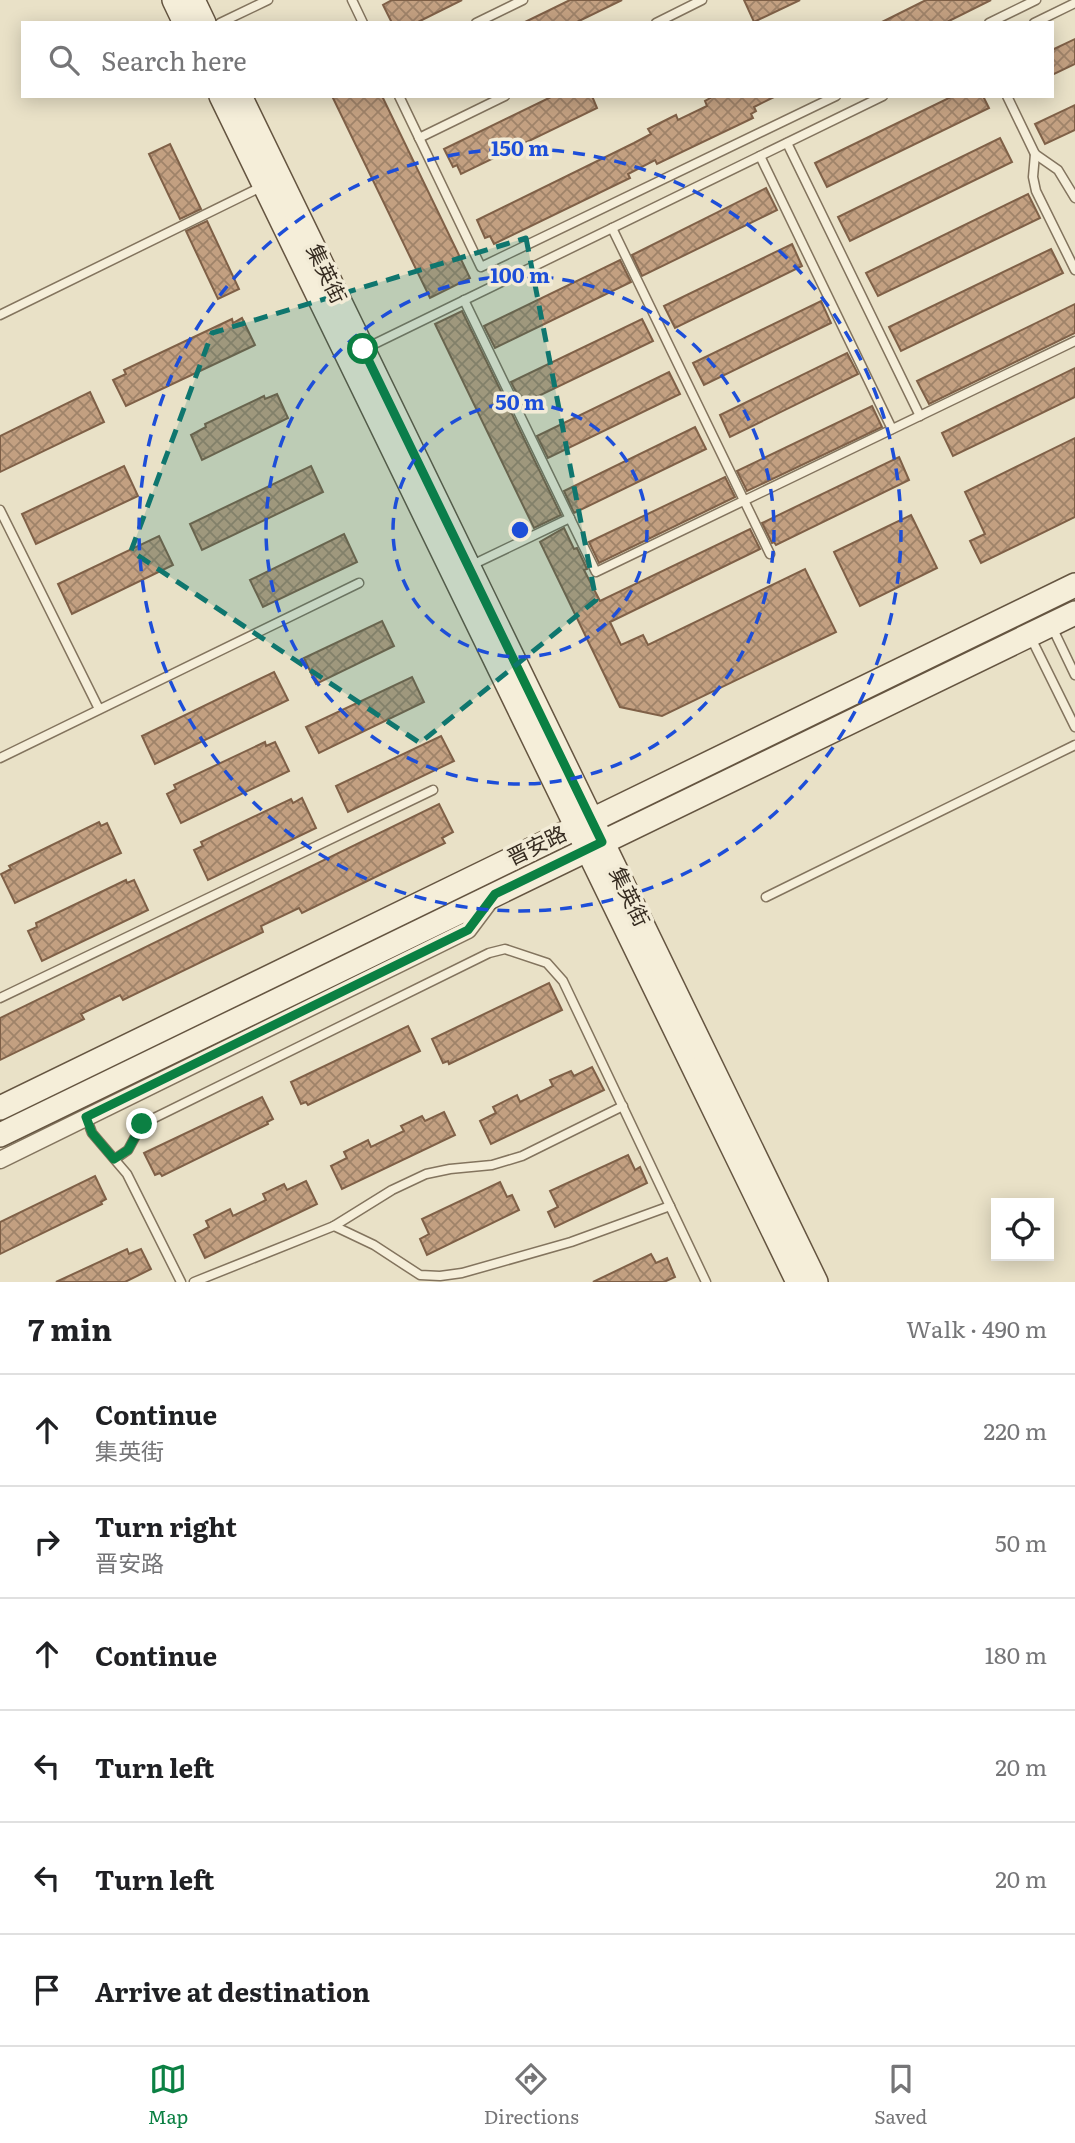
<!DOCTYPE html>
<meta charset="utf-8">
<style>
:root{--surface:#fff;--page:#f6f6f6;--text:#202124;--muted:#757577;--line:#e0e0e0;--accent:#0b8043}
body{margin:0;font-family:Literata,"Noto Sans SC",serif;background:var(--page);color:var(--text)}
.controls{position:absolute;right:21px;bottom:21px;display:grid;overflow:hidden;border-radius:0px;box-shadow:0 4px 18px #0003}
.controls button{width:63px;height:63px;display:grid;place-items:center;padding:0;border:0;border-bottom:2px solid var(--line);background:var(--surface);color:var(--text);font:35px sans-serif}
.stop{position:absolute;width:21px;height:21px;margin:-16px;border:5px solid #0b8043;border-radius:50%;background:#fff}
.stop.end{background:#0b8043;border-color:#fff;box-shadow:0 2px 7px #0008}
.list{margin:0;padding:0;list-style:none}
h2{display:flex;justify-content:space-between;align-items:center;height:91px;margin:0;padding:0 28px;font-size:30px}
h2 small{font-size:23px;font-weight:400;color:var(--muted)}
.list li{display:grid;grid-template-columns:46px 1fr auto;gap:21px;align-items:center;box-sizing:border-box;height:112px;padding:0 28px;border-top:2px solid var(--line)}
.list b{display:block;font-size:26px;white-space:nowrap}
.list p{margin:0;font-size:23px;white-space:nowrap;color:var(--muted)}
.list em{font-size:23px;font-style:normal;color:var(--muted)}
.icon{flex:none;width:38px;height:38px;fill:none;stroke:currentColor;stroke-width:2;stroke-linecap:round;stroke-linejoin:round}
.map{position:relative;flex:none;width:1075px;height:1282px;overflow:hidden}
.search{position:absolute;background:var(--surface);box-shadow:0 4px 18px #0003;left:21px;right:21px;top:21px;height:77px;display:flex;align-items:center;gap:18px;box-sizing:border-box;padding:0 24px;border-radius:0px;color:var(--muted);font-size:26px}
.sheet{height:763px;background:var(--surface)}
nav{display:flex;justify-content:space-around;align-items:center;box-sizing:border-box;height:98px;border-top:2px solid var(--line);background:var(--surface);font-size:19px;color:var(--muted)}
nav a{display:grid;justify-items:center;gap:4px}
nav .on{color:var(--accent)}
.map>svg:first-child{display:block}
.building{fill:url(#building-cross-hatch);stroke:#7f6047;stroke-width:2}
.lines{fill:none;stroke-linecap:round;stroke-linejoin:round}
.lane-casing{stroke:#83745e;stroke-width:11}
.street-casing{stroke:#83745e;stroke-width:19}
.secondary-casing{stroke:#655541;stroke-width:26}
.lane{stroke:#f5eed9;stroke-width:8}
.street{stroke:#f5eed9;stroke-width:16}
.secondary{stroke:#f5eed9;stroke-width:23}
.route{stroke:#0b8043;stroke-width:9}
.marked{fill:#0f766e;fill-opacity:0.2;stroke:#0f766e;stroke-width:5;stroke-dasharray:14 9;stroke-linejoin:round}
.ring{fill:none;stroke:#1d4ed8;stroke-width:3.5;stroke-dasharray:12 9}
.labels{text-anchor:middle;stroke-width:7;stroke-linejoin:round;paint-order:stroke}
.street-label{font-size:21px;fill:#352b20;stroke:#f2ebd6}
.centre{fill:#1d4ed8;stroke:#f2ebd6;stroke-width:3.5}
.ring-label{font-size:21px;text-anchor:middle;font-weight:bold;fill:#1d4ed8;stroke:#f2ebd6;stroke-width:7;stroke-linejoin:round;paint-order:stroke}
</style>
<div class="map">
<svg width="1075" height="1282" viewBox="0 0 1075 1282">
<defs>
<pattern id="building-cross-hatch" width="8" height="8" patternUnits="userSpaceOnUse" patternTransform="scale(1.75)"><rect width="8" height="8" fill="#c3a081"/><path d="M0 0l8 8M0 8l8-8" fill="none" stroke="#9f8369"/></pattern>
</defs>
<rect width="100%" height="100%" fill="#e9e1c7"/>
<g class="building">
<polygon points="392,0 462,0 416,23 392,23 383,5"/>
<polygon points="570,0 622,0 575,23 523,23"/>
<polygon points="744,0 800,0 754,22"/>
<polygon points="926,0 991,0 945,23 880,23"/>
<polygon points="1075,39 1075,64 1052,75 1052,50"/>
<polygon points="332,96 382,96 470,278 430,298"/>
<polygon points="553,96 592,96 597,108 461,174 457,165 453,167 444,149"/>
<polygon points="714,96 776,96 754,107 756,111 751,114 753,118 657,164 655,160 628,174 630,178 494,244 490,236 485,238 477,220 634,143 651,134 648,129 676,115 678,120 707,106 705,101"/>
<polygon points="953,96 983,96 989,108 827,187 815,163"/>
<polygon points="1075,105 1075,130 1045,144 1035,124"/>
<polygon points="1000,138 1012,162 850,241 838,217"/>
<polygon points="170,144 201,209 180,219 149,154"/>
<polygon points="766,188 777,210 642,276 632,255"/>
<polygon points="1028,194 1040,218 878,296 866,273"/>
<polygon points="207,221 239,289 218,299 186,231"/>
<polygon points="792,244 802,266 675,328 664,306"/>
<polygon points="1051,249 1063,273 901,351 889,327"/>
<polygon points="620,260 631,282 495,348 484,326"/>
<polygon points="821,301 831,323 704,385 693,363"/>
<polygon points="1075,304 1075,333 929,404 917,381"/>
<polygon points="462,311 561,515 534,528 435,324"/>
<polygon points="242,318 255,345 126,406 113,380 126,374 124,370 232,319 233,323"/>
<polygon points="642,319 653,341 522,404 511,382"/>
<polygon points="847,353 858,374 730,437 720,415"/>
<polygon points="1075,368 1075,397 953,456 942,433"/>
<polygon points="669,372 680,394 548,458 537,436"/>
<polygon points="90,392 104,422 0,472 0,436"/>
<polygon points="277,394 288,418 202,460 191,435 206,427 205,424 264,396 265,399"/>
<polygon points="872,406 882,427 747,491 737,471"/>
<polygon points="695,427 706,449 574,513 564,491"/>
<polygon points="1075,438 1075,517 981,563 970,541 985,534 965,492"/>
<polygon points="899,457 909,480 776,545 774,542 772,543 762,523"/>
<polygon points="124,466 138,496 36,544 22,514"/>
<polygon points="311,466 323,492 202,550 190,524"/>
<polygon points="725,477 735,497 599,563 589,542"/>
<polygon points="911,515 937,568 860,606 834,552"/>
<polygon points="564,528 574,549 577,548 587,569 584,570 600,601 750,529 760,549 610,622 621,645 643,635 648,645 805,569 836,632 662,716 620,707 540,542"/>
<polygon points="344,534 357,562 263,607 250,580"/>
<polygon points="159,536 173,565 72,614 58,584"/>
<polygon points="382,621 394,646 316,684 304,658"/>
<polygon points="274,672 288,700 155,764 142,736"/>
<polygon points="412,677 424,702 319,753 306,727"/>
<polygon points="441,736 454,761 348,812 336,786"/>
<polygon points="265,742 266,746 275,742 289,771 181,823 167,794 176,789 174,785"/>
<polygon points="302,798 316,828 208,880 194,850 203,846 201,842 291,799 293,803"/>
<polygon points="439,804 453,832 442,838 445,843 302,913 299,908 261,926 263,932 123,1000 120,995 81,1014 84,1019 0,1060 0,1018"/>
<polygon points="99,822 101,826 107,823 121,853 15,903 1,874 11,869 9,866"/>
<polygon points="126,880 127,883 134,880 148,910 42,961 28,931 37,927 36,923"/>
<polygon points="549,983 562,1010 449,1064 448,1061 443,1063 432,1039"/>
<polygon points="408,1026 420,1051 308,1105 306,1102 301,1104 291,1082"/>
<polygon points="592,1067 604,1090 491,1144 480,1121 496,1113 493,1107 517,1095 520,1102 553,1086 550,1080 571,1071 574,1076"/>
<polygon points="262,1097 273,1119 267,1122 268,1124 162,1176 160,1173 155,1175 144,1153"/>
<polygon points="444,1112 455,1135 342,1189 331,1166 347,1158 344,1152 368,1140 371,1147 404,1131 401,1126 422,1116 425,1121"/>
<polygon points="628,1155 635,1170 640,1167 647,1183 555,1227 548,1212 558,1207 550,1191"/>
<polygon points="95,1176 106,1199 101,1202 102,1204 0,1254 0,1222"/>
<polygon points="306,1181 317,1204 205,1258 194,1235 209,1227 206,1221 230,1209 233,1216 266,1200 263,1194 284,1184 287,1190"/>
<polygon points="500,1182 507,1197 512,1195 519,1210 427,1255 420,1239 429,1234 422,1219"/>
<polygon points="127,1249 129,1254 141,1249 151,1269 125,1282 56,1282"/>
<polygon points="651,1254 656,1263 667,1258 675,1277 664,1282 593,1282"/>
</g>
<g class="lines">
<g class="lane-casing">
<g id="lane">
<polyline points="352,0 363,23"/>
<polyline points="220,23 268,0"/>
<polyline points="476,23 523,0"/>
<polyline points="656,23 702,0"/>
<polyline points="989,23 1036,0"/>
<polyline points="1034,23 1075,3"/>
<polyline points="399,96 481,267 836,96"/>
<polyline points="1007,96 1035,154 1058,170 1075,198"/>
<polyline points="419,138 505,96"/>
<polyline points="787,143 920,416"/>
<polyline points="1035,154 1033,177 1036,191 1075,270"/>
<polyline points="760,156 892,429"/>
<polyline points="612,228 770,554"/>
<polyline points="464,300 596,572 1075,341"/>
<polyline points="0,315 261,187"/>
<polyline points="364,349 883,96"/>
<polyline points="0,510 99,709"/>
<polyline points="472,565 570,518"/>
<polyline points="1052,627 1075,675"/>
<polyline points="1030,636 1075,727"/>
<polyline points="0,758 359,583"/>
<polyline points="766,897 1075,745"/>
<polyline points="0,998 433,790"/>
<polyline points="86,1117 92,1133 127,1174 181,1282"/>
<polyline points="115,1159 128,1150 142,1124 489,953 505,949 547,963 563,981 706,1282"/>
<polyline points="334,1226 374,1245 420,1275 440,1276 462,1273 571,1242 670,1206"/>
<polyline points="194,1282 334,1226 392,1190 426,1174 450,1169 492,1165 522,1156 623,1106"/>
</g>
</g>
<g class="street-casing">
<polyline id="street" points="0,1160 468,930 492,898"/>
</g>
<g class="secondary-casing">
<g id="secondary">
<polyline points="174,0 185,23"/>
<polyline points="193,0 204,23"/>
<polyline points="221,96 798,1282"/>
<polyline points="240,96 816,1282"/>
<polyline points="0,1108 1075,585"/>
<polyline points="0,1135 1075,613"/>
</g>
</g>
<use href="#lane" class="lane"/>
<use href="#street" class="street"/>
<use href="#secondary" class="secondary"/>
</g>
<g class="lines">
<polyline class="route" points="142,1124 128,1150 114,1159 92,1133 86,1117 468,930 495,894 602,842 363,349"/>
</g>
<path class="marked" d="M526,238L596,600L420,743L131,551L212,333Z"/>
<g class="ring">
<circle cx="520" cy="530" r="127"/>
<circle cx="520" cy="530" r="254"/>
<circle cx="520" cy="530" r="381"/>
</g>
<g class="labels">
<g class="street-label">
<text transform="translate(326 274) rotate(64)" y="7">集英街</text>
<text transform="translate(537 846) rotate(-26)" y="7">晋安路</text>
<text transform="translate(629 897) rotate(64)" y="7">集英街</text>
</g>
</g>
<circle cx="520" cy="530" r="10" class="centre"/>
<g class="ring-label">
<text x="520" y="156">150 m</text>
<text x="520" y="283">100 m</text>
<text x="520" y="410">50 m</text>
</g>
</svg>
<div class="controls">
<button><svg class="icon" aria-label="locate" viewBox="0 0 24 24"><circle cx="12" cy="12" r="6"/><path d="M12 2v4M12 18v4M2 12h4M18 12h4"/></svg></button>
</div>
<div class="stop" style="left:363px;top:349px"></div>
<div class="stop end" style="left:142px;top:1124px"></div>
<div class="search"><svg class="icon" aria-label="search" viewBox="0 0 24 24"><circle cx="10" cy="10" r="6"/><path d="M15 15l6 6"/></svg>Search here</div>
</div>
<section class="sheet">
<h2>7 min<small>Walk · 490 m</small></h2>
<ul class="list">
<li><svg class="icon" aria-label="ahead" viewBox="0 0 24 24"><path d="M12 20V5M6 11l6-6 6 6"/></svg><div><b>Continue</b><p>集英街</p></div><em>220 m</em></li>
<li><svg class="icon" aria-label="right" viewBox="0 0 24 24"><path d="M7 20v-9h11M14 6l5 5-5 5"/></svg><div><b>Turn right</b><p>晋安路</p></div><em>50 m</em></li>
<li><svg class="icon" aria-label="ahead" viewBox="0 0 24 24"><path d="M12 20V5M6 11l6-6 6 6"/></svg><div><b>Continue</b></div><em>180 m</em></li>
<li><svg class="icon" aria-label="left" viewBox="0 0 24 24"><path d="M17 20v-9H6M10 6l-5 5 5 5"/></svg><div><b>Turn left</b></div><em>20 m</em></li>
<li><svg class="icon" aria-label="left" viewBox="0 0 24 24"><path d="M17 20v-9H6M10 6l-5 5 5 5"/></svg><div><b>Turn left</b></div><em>20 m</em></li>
<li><svg class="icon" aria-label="arrive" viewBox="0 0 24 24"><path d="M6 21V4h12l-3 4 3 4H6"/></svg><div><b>Arrive at destination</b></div></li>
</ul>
</section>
<nav>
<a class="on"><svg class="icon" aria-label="map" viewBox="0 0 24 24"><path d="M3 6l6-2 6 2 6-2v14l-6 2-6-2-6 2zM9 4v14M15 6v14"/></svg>Map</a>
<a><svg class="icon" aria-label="directions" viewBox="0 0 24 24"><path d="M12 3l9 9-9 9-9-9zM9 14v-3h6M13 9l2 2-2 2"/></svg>Directions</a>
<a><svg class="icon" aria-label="saved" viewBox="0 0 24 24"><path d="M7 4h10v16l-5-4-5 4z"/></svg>Saved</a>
</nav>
